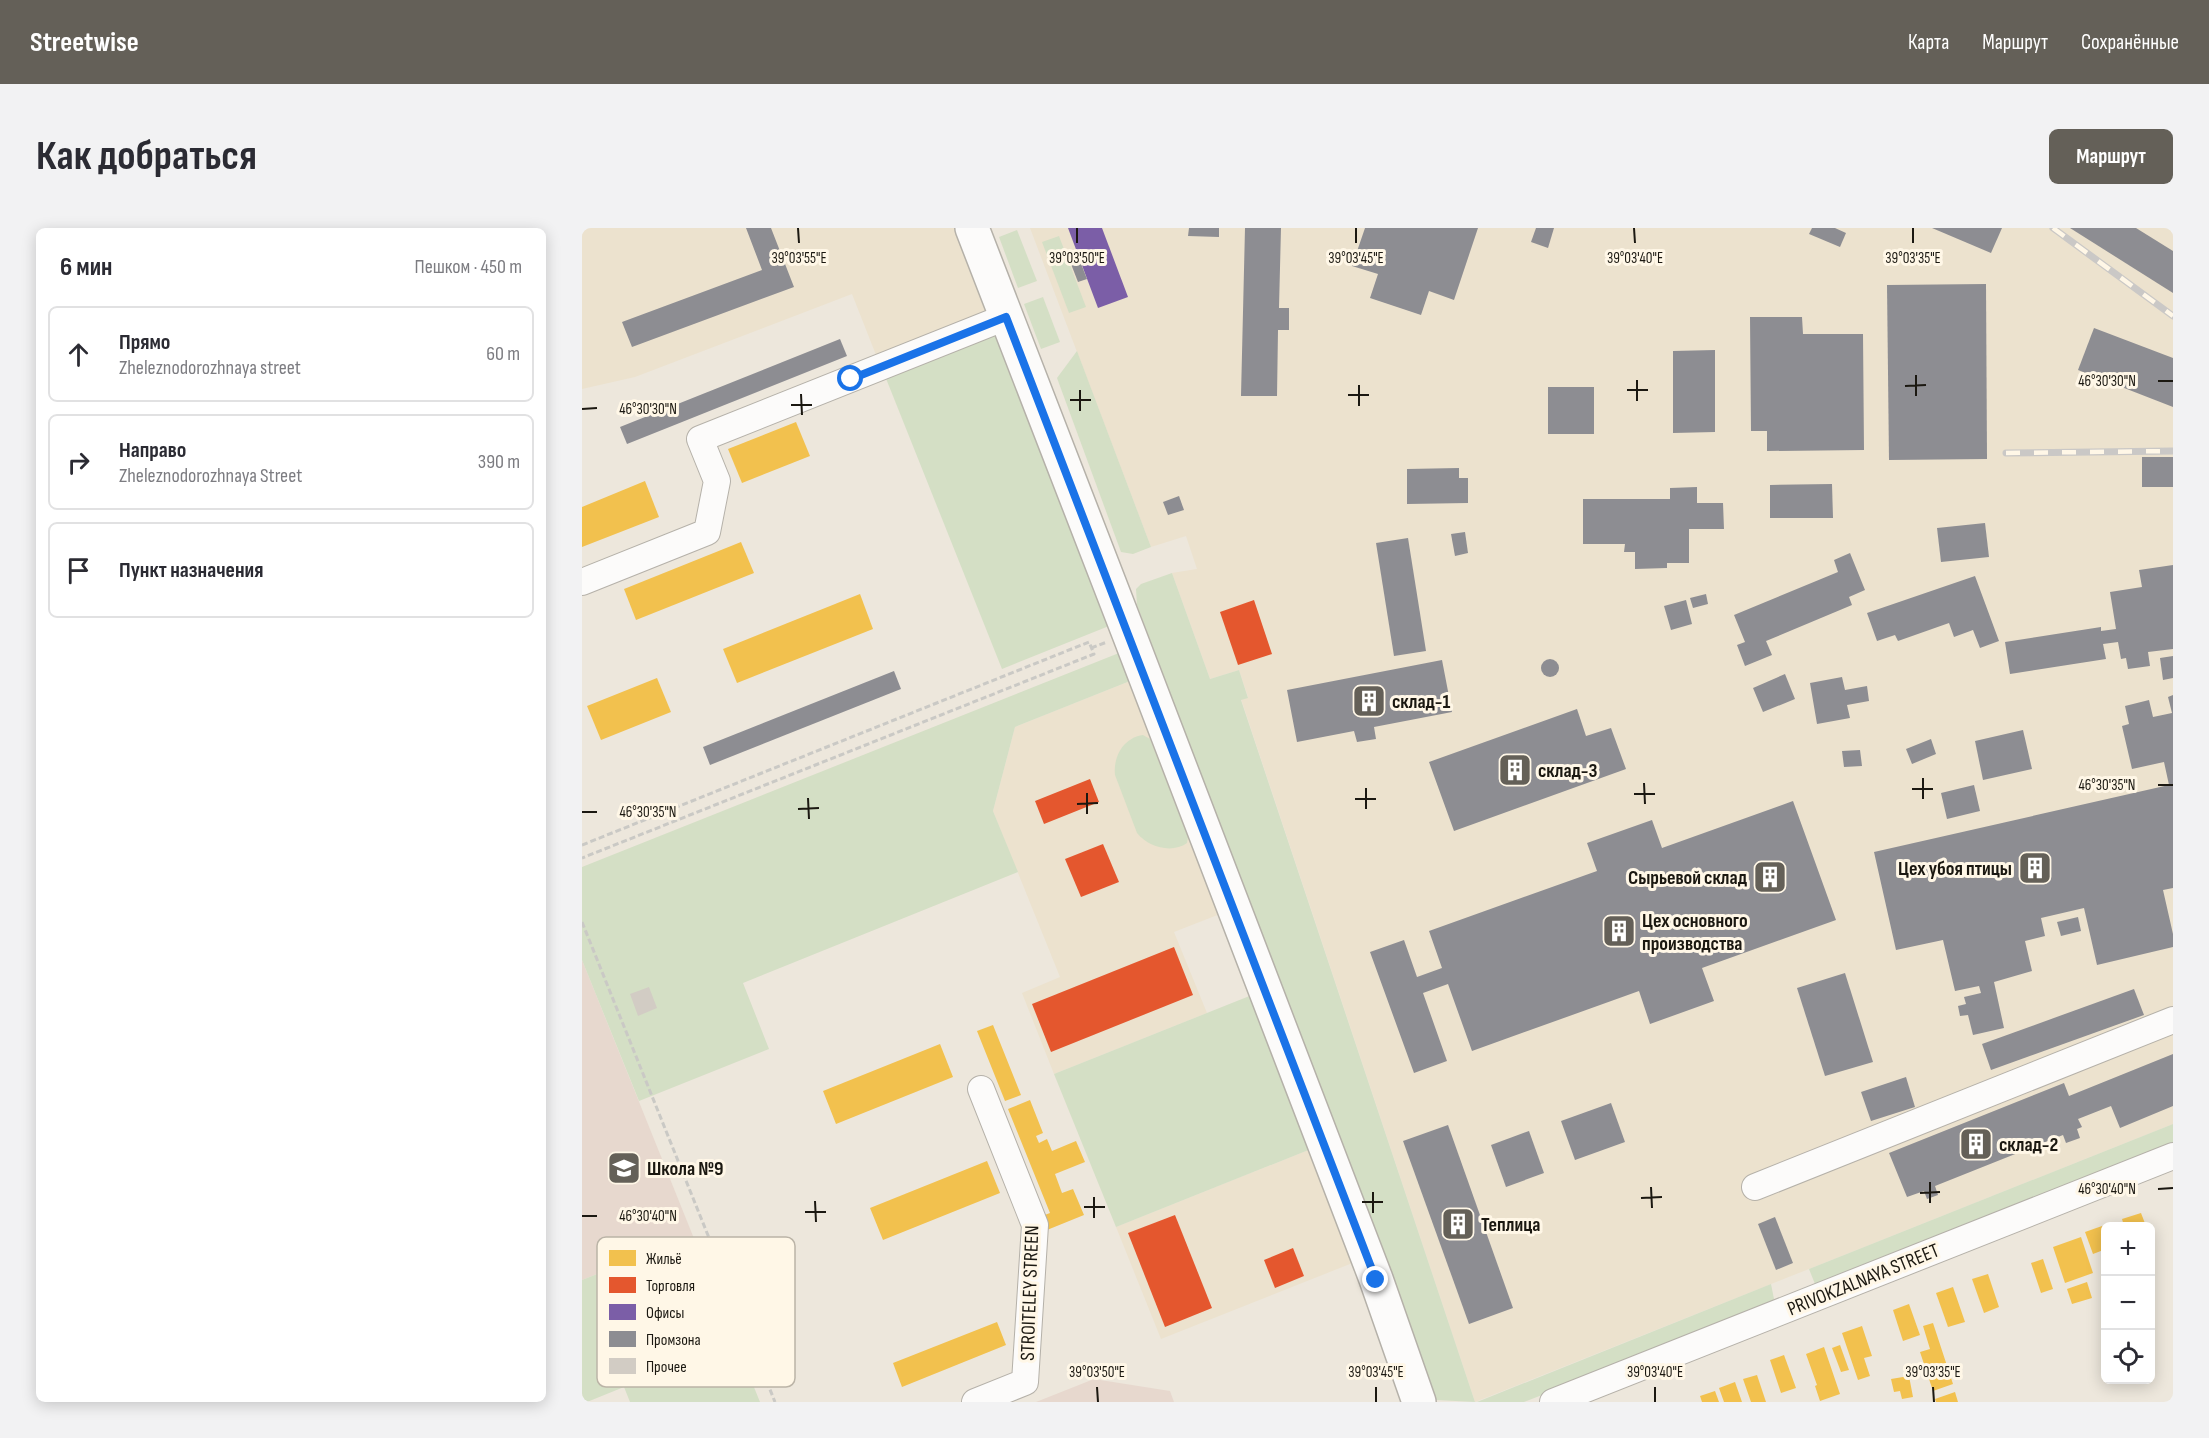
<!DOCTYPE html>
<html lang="ru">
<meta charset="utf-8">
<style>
:root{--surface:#fff;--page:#f2f2f3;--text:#2b2b33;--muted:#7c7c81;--line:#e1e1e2;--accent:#646058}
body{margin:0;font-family:"Sofia Sans Condensed",sans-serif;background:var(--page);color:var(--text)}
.controls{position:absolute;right:18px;bottom:18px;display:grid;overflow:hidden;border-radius:9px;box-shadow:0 3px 15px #0003}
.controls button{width:54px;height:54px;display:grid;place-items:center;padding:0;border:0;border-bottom:2px solid var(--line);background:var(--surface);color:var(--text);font:30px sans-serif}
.stop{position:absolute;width:18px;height:18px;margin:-14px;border:4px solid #1a73e8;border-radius:50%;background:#fff}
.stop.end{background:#1a73e8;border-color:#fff;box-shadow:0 2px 6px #0008}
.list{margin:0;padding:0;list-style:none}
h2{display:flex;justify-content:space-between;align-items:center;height:78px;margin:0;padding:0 24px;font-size:26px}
h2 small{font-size:20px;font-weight:400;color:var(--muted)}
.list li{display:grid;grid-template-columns:39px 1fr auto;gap:18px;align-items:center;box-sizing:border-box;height:96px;margin:0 12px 12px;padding:0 12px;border:2px solid var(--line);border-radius:9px}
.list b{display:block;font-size:22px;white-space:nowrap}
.list p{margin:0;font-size:20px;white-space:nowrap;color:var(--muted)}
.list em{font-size:20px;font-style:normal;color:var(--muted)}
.icon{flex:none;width:33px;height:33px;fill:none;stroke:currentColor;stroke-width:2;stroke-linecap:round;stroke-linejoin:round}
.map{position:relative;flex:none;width:1591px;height:1174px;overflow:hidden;border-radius:9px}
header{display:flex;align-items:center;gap:36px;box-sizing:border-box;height:84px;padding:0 30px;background:var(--accent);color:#fff}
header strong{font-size:28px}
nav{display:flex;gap:33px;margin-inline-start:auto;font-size:21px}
.intro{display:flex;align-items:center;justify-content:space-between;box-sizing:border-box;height:144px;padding:0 36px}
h1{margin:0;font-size:42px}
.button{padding:15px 27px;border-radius:9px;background:var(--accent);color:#fff;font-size:21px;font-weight:700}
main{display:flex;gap:36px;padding:0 36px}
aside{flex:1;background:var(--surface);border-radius:9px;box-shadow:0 3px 15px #0003}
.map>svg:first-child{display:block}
.built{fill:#ece2ce}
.education{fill:#e7d8ce}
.green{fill:#d4dfc5}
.homes{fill:#f2c14e}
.shops{fill:#e4572e}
.offices{fill:#7b5ea7}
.industry{fill:#8d8d92}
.building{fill:#d2ccc4}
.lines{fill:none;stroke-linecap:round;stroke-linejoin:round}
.minor-casing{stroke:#b5b1a9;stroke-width:28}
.major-casing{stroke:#b5b1a9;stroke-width:36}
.path{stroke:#cac9c5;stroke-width:3;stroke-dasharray:6 3;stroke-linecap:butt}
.minor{stroke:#fcfbfa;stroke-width:26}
.major{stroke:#fcfbfa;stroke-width:33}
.rail-casing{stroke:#cac8c6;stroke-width:7}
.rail{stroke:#fff7e7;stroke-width:4.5;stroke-dasharray:14;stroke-linecap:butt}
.route{stroke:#1a73e8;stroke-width:8}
.ticks{fill:none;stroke:#1b1811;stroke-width:2}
.labels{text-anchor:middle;stroke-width:6;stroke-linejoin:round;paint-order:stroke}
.poi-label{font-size:20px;font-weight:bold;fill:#1b1811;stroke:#fff7e7;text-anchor:start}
.street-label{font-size:20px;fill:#1b1811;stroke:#fff7e7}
.key{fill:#fff7e7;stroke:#bbb4a7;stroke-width:1.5}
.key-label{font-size:16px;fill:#1b1811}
.ticks-label{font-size:15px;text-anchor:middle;fill:#1b1811;stroke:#fff7e7;stroke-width:6;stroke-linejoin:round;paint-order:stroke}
</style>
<header>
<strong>Streetwise</strong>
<nav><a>Карта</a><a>Маршрут</a><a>Сохранённые</a></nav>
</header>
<div class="intro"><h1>Как добраться</h1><a class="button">Маршрут</a></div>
<main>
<aside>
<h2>6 мин<small>Пешком · 450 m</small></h2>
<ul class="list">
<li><svg class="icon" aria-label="ahead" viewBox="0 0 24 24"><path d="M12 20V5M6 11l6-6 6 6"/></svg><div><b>Прямо</b><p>Zheleznodorozhnaya street</p></div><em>60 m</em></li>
<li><svg class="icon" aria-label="right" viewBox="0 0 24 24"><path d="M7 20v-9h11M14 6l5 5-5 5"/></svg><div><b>Направо</b><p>Zheleznodorozhnaya Street</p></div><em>390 m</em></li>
<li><svg class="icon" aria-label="arrive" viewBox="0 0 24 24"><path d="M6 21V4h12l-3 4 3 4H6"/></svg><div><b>Пункт назначения</b></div></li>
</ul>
</aside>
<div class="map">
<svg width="1591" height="1174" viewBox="0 0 1591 1174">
<rect width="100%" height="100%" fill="#ede7dc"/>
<g class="built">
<polygon points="0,0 375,0 408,87 296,132 270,66 53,149 0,161"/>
<polygon points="448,0 1591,0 1591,896 893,1174 659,471 666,469 657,442 628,451 590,345 615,341 604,308 569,319"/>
<polygon points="548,453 638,686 592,704 625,785 472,846 440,765 478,749 411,583 433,499"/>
<polygon points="729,921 773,1034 579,1111 534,999"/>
</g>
<g class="education">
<polygon points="0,732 111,1008 0,1052"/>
<polygon points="512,1151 588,1163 592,1174 454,1174"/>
</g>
<g class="green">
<polygon points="435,2 455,53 436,60 417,9"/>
<polygon points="477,8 504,79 487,85 460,14"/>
<polygon points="461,69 478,114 459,121 442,76"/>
<polygon points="414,103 527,398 420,441 303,148"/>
<polygon points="495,123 569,319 551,326 539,324 475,150"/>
<polygon points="590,345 628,451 657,442 666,470 659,472 893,1174 854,1172 555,377 554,361 559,356"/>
<polygon points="537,425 548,453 433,499 411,583 436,644 161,755 187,821 57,873 0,732 0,639"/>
<path d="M561,507L568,511L606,609L605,615C590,626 566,619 555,605L533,547C531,529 541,510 561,507Z"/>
<polygon points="670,767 729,921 534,999 472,846"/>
<polygon points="1591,896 1591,918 1241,1059 1233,1056 1227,1041"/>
<polygon points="111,1008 178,1174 48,1174 42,1159 5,1174 0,1174 0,1052"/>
<polygon points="1189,1056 1192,1071 1188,1079 942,1174 895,1174"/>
</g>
<g class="homes">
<polygon points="214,194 228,228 160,255 146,221"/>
<polygon points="63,253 77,289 0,319 0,279"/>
<polygon points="159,314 172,345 54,392 42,361"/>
<polygon points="278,366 291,401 155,455 141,421"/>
<polygon points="75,450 89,484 19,512 5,478"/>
<polygon points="411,797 439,867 423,873 395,803"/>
<polygon points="358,816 371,849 254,896 241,863"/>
<polygon points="448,872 461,905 454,908 457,915 465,911 470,923 494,913 503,934 473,946 480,965 491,961 502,987 465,1002 460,988 468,985 426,881"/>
<polygon points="405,933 418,965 301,1012 288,980"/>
<polygon points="1559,985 1564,998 1542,998 1540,991"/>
<polygon points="1520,998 1524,1007 1524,1021 1511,1026 1503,1004"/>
<polygon points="1499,1009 1511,1045 1483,1055 1471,1019"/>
<polygon points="1461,1031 1471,1061 1459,1065 1449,1035"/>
<polygon points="1406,1046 1417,1079 1402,1085 1390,1051"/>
<polygon points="1505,1054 1510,1070 1490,1076 1485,1061"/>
<polygon points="1371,1059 1383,1094 1366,1099 1354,1065"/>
<polygon points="1327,1076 1338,1107 1321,1113 1311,1082"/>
<polygon points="415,1094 424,1117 320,1159 311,1135"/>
<polygon points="1351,1095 1371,1156 1351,1163 1338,1124 1348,1121 1341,1098"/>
<polygon points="1280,1098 1290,1128 1282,1130 1288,1148 1276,1152 1260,1105"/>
<polygon points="1258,1117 1267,1142 1259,1144 1250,1120"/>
<polygon points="1242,1119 1258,1166 1238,1173 1233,1158 1235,1157 1224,1126"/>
<polygon points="1202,1127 1214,1160 1199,1165 1188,1132"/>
<polygon points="1175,1147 1184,1174 1169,1174 1161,1151"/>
<polygon points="1327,1148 1331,1169 1320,1171 1318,1163 1312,1164 1309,1151"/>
<polygon points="1153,1154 1160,1174 1142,1174 1137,1160"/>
<polygon points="1133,1163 1137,1174 1120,1174 1118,1168"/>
<polygon points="1373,1164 1376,1174 1354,1174 1353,1171"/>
</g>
<g class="shops">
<polygon points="672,372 690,426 656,437 638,384"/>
<polygon points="508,551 517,574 462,596 453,573"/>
<polygon points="521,616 537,654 499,669 483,631"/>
<polygon points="592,719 611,767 469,824 450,776"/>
<polygon points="593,987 630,1080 583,1099 546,1005"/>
<polygon points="711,1020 722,1048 693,1060 682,1032"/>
</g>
<polygon class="offices" points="486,0 520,0 546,69 516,80"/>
<g class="industry">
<polygon points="164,0 189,0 212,59 50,119 40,94 180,42"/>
<polygon points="607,0 637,0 637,9 606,8"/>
<polygon points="663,0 699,0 697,80 707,80 707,102 696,102 695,168 659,168"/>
<polygon points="783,0 896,0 872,72 847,63 839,87 788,70 796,46 770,38"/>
<polygon points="954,0 972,0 966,20 949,14"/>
<polygon points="1230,0 1253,0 1264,5 1258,19 1227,6"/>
<polygon points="1350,0 1420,0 1409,25"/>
<polygon points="1488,0 1554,0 1591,23 1591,65"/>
<polygon points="498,33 505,51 496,54 489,36"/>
<polygon points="1404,56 1405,231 1307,232 1305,57"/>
<polygon points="1168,89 1220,89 1221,106 1281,106 1282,222 1185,223 1185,203 1169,203"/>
<polygon points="1512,100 1591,130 1591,179 1496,142"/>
<polygon points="258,111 265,128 45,216 38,199"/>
<polygon points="1133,122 1133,204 1091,205 1091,123"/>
<rect x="966" y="159" width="46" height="47"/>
<rect x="1560" y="229" width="31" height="30"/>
<polygon points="877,240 877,250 886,250 886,275 825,276 825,241"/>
<polygon points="1250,256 1251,290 1188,290 1188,257"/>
<polygon points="1115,259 1115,275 1141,275 1142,301 1107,301 1107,335 1085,335 1085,340 1053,341 1053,324 1042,324 1043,316 1001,316 1001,271 1088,271 1088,260"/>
<polygon points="597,268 602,282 586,287 581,274"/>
<polygon points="1403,295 1407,329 1359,334 1355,300"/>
<polygon points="883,304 886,325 873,328 869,306"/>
<polygon points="826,310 844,423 812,428 794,315"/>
<polygon points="1268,325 1283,362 1267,369 1270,377 1184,413 1190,427 1163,438 1155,417 1163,414 1152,387 1256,344 1252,332"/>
<polygon points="1591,337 1591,421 1566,424 1568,438 1546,441 1544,430 1539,431 1536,414 1521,416 1524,431 1428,446 1423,414 1519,399 1519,403 1534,401 1528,364 1560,359 1557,342"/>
<polygon points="1393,348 1417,413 1398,420 1391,402 1372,409 1367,395 1316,413 1313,407 1295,413 1285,385"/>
<polygon points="1124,366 1126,376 1111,380 1108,370"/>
<polygon points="1104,372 1110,396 1089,402 1082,378"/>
<polygon points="1591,428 1591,450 1581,452 1578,430"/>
<circle cx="968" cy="440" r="9"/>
<polygon points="860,432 870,484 792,499 794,511 775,514 772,503 715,514 705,462"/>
<polygon points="312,443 319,461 128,537 121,519"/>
<polygon points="1203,446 1213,471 1181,484 1171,460"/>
<polygon points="1260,449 1263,462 1285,458 1287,473 1265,477 1268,490 1235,496 1228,455"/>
<polygon points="1591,467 1591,660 1581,662 1591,706 1591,719 1515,737 1502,680 1459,690 1463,708 1443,713 1450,743 1412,754 1422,800 1391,807 1386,787 1378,788 1376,778 1384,776 1382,769 1399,765 1397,758 1373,763 1361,712 1314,722 1292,624 1587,557 1582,534 1550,541 1540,498 1547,496 1543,478 1567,472 1571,489 1590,485 1586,469"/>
<polygon points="995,481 1004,508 1029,500 1044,541 872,603 847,534"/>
<polygon points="1441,502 1450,541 1401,552 1393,513"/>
<polygon points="1349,511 1354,526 1330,536 1324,521"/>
<polygon points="1278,522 1280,538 1262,539 1260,523"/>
<polygon points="1392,557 1398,583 1365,591 1359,565"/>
<polygon points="1211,573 1254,692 1120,740 1132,773 1068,796 1057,763 890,823 866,756 841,765 865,833 832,845 788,724 822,712 835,749 860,740 847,703 1015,643 1005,615 1070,592 1080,620"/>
<polygon points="1496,689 1499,703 1479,708 1475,694"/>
<polygon points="1263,745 1291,834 1243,848 1215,760"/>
<polygon points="1552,761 1562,787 1409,842 1400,816"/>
<polygon points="1591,826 1591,878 1538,900 1529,878 1496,891 1500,899 1495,901 1498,910 1484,915 1481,907 1353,958 1356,967 1345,971 1342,963 1325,969 1307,925 1482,855 1487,868"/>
<polygon points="1324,849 1333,879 1289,893 1279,864"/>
<polygon points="1029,875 1043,914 993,932 979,893"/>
<polygon points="866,897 931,1080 887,1096 821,913"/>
<polygon points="947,903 962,945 924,959 909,917"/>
<polygon points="1193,989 1211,1035 1194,1042 1176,996"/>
</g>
<polygon class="building" points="67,759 75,780 56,788 48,766"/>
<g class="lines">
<g class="minor-casing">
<g id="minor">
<polyline points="0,354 125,304 135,253 118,211 424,89"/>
<polyline points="1173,959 1591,792"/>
<polyline points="393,1174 443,1154 453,997 399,861"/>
<polyline points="971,1174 1591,928"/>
</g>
</g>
<g class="major-casing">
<polyline id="major" points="390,0 547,406 794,1051 837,1174"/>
</g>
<g class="path">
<polyline points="509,420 525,414"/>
<polyline points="0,617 507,414 512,426 0,630"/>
<polyline points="0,694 193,1174"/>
</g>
<use href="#minor" class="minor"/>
<use href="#major" class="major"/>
<g class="rail-casing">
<g id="rail">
<polyline points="1471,0 1591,88"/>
<polyline points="1424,225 1591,223"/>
</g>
</g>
<use href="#rail" class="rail"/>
</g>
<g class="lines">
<polyline class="route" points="269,151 424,89 794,1052"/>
</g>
<path class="ticks" d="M216,0L217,15M495,0V15M774,0V15M1052,0L1053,15M1331,0V15M1334,147V168M1055,152V173M1576,153H1591M777,157V178M1323,158L1344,157M498,162V183M1045,162H1066M219,166L220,187M766,167H787M488,172H509M209,177H230M0,181L15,180M1341,550V571M1062,555L1063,576M1576,557H1591M784,560V581M1330,561H1351M505,565V586M1052,566H1073M226,570L227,591M773,571H794M495,576L516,575M216,581L237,580M0,584H15M1348,954V975M1069,959L1070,980M1576,961L1591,960M791,964V985M1338,965L1358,964M512,969V990M1059,970L1080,969M233,973L234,994M780,974H801M502,979H523M223,984H244M0,988H15M515,1159L516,1174M794,1159V1174M1073,1159V1174M1351,1159L1352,1174"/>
<defs>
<g id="building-square" transform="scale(1.725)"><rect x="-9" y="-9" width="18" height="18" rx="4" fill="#646058" stroke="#fff7e7"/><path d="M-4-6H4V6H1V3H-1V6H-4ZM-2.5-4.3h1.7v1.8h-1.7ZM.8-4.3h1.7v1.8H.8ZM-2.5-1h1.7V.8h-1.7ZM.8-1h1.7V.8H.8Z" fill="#fff"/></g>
<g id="school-square" transform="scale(1.725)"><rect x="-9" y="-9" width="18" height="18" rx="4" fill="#646058" stroke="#fff7e7"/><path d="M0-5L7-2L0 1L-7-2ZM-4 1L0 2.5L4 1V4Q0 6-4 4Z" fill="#fff"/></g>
</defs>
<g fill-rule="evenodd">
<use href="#building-square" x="787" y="473"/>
<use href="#building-square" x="933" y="542"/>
<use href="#building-square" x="1453" y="640"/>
<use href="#building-square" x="1188" y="649"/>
<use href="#building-square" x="1037" y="703"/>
<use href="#building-square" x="1394" y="916"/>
<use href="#school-square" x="42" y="940"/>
<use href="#building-square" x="876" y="996"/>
</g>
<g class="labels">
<g class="poi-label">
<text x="810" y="480">склад-1</text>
<text x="956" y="549">склад-3</text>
<text x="1430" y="647" text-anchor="end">Цех убоя птицы</text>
<text x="1165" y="656" text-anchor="end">Сырьевой склад</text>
<text x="1060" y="699">Цех основного<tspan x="1060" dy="23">производства</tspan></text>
<text x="1417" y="923">склад-2</text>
<text x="65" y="947">Школа №9</text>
<text x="899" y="1003">Теплица</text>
</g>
<g class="street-label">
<text transform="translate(1281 1051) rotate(-22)" y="7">PRIVOKZALNAYA STREET</text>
<text transform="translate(447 1065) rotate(-88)" y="7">STROITELEY STREEN</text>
</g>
</g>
<rect x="15" y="1009" width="198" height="150" rx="9" class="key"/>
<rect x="27" y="1022" width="27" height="16" fill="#f2c14e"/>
<rect x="27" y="1049" width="27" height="16" fill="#e4572e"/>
<rect x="27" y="1076" width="27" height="16" fill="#7b5ea7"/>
<rect x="27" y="1103" width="27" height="16" fill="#8d8d92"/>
<rect x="27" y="1130" width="27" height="16" fill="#d2ccc4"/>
<g class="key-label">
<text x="64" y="1036">Жильё</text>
<text x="64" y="1063">Торговля</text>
<text x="64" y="1090">Офисы</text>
<text x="64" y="1117">Промзона</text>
<text x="64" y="1144">Прочее</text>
</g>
<g class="ticks-label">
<text x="217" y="35">39°03'55"E</text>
<text x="495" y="35">39°03'50"E</text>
<text x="774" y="35">39°03'45"E</text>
<text x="1053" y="35">39°03'40"E</text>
<text x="1331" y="35">39°03'35"E</text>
<text x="1525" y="158">46°30'30"N</text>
<text x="66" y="186">46°30'30"N</text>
<text x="1525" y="562">46°30'35"N</text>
<text x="66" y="589">46°30'35"N</text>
<text x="1525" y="966">46°30'40"N</text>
<text x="66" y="993">46°30'40"N</text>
<text x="515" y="1149">39°03'50"E</text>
<text x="794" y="1149">39°03'45"E</text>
<text x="1073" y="1149">39°03'40"E</text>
<text x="1351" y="1149">39°03'35"E</text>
</g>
</svg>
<div class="controls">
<button>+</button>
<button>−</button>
<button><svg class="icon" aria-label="locate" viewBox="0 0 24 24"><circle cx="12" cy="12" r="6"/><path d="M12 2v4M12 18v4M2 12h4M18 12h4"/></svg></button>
</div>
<div class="stop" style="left:269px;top:151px"></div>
<div class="stop end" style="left:794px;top:1052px"></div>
</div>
</main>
